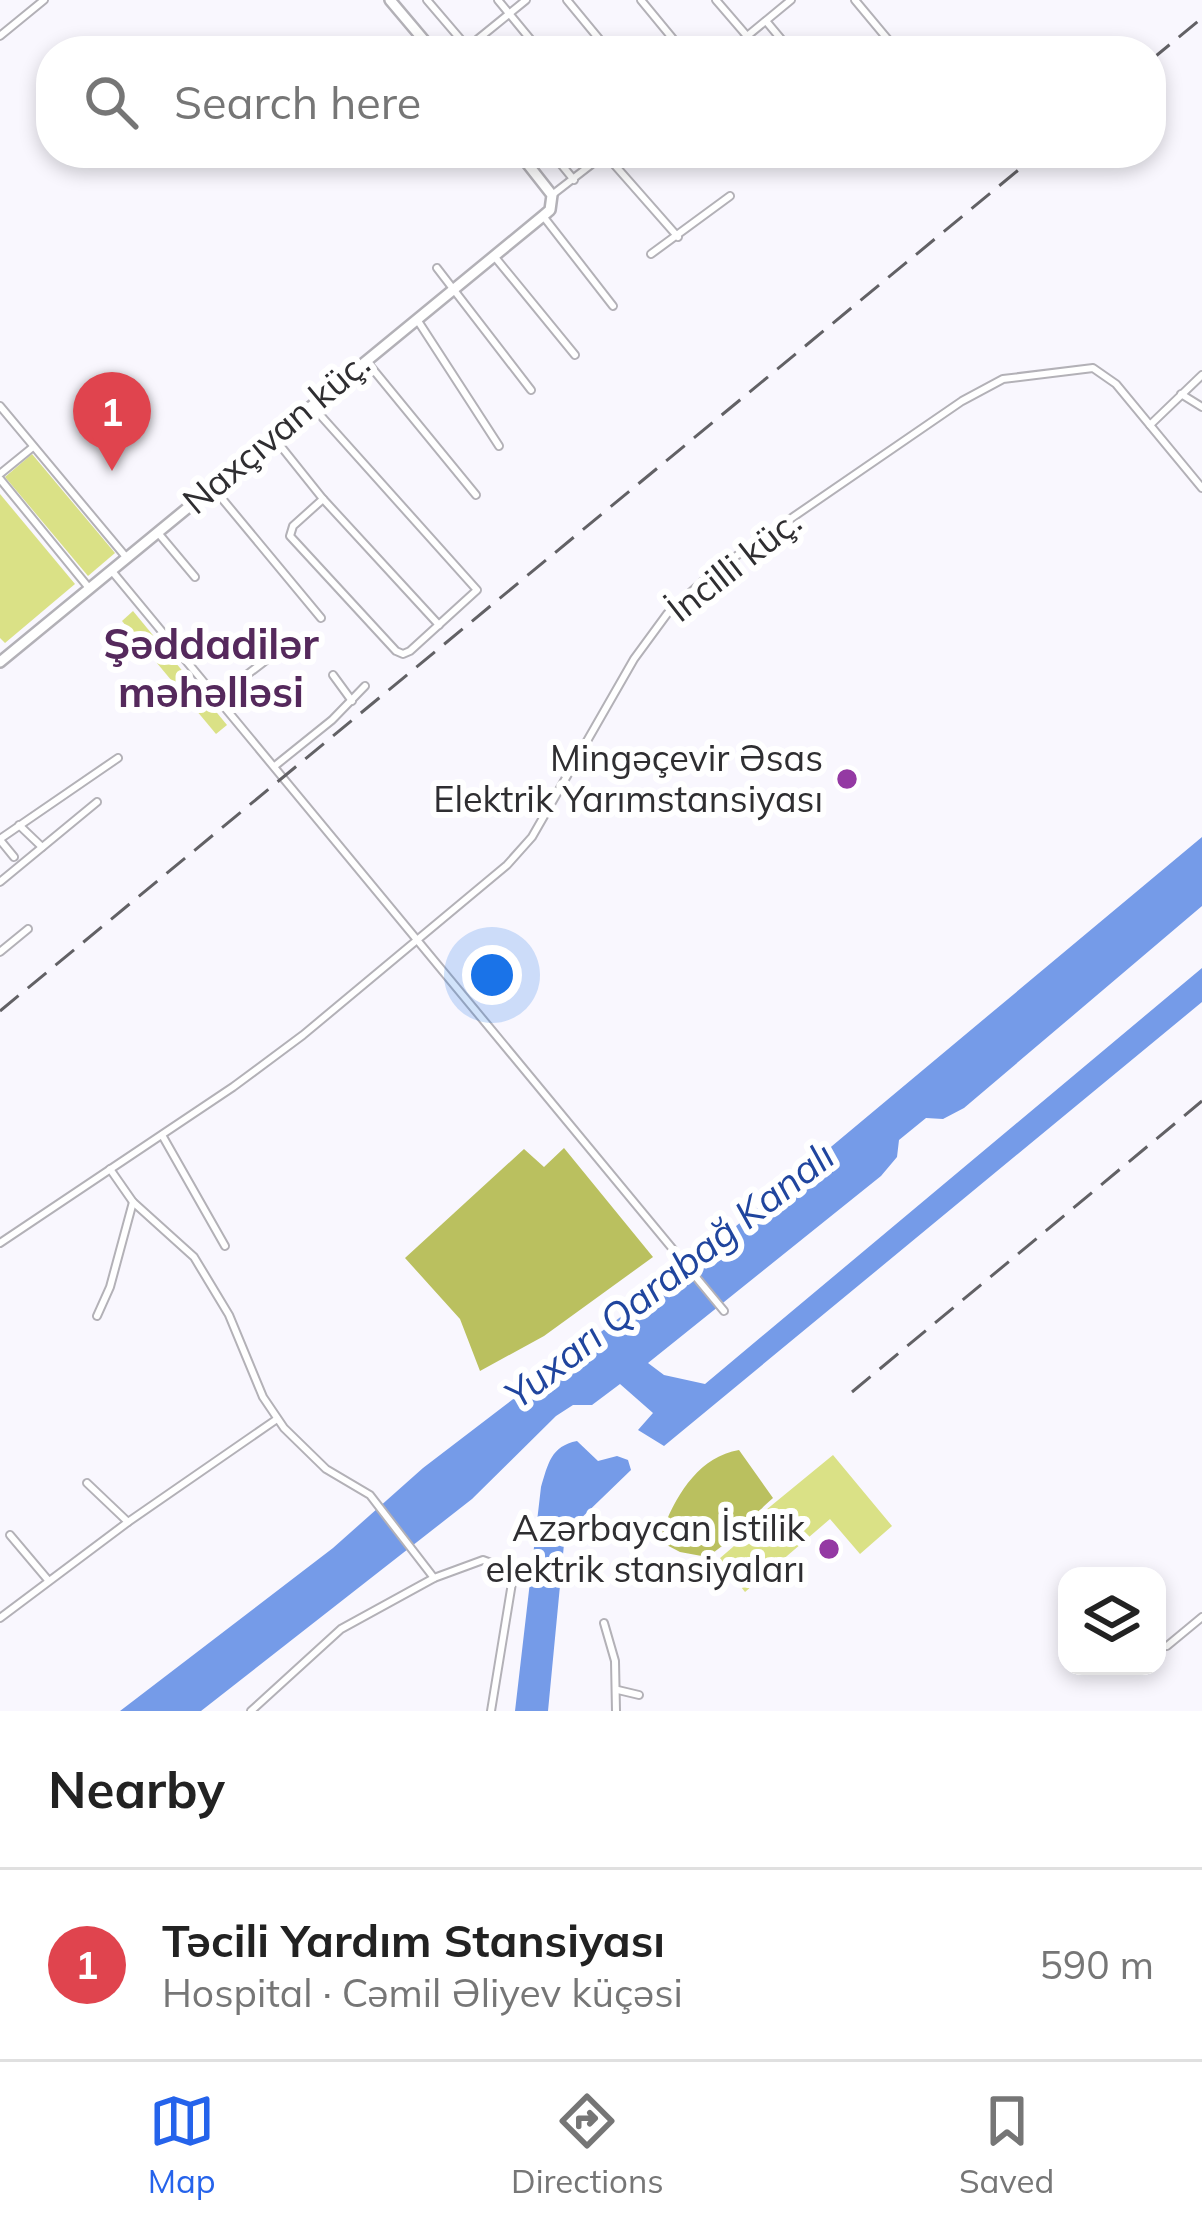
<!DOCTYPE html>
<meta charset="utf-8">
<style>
:root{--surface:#fff;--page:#f6f6f6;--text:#222;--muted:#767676;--line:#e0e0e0;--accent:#2563eb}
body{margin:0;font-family:Mulish,sans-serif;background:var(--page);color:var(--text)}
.controls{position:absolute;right:36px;bottom:36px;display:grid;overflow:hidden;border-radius:24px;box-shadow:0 6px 18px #0003}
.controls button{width:108px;height:108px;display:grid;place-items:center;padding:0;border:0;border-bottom:3px solid var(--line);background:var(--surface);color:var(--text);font:60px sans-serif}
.you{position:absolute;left:492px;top:975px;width:42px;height:42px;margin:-30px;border:9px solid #fff;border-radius:50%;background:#1a73e8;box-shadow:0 0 0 18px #1a73e833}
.badge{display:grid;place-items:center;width:78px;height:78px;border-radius:50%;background:var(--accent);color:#fff;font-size:39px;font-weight:700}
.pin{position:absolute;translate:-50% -99px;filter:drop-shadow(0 3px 6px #0008)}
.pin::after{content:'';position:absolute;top:63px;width:42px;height:36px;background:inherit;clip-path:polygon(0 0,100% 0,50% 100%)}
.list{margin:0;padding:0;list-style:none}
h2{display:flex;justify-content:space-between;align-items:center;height:156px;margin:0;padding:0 48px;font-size:51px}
h2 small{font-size:39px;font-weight:400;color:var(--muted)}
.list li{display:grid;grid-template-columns:78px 1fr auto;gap:36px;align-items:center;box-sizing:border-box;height:192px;padding:0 48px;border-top:3px solid var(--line)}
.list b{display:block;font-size:45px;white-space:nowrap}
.list p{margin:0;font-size:39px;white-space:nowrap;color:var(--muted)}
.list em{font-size:39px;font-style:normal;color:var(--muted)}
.icon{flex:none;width:66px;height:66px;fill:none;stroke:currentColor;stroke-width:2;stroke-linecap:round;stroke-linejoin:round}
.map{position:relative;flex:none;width:1202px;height:1711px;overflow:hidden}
.search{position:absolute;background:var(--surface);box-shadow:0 6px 18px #0003;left:36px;right:36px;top:36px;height:132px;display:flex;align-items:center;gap:30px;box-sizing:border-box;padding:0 42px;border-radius:48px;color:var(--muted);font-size:45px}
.sheet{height:348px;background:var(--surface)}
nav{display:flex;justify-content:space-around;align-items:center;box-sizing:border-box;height:168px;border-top:3px solid var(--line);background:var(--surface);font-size:33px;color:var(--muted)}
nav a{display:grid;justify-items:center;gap:6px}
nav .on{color:var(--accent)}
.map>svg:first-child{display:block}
.green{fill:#dae186}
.forest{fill:#bac05f}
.water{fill:#759be8}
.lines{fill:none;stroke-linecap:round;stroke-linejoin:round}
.street-casing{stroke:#b3b1b7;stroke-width:10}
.secondary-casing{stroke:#b3b1b7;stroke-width:14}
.street{stroke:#fff;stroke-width:6}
.secondary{stroke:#fff;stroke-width:9}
.rail{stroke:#626165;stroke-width:3;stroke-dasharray:24 12;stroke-linecap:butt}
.poi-dot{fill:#9439a3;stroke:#fff;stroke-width:4.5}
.labels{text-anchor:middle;stroke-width:12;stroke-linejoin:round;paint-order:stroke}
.street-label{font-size:36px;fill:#2f2e31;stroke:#fff}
.poi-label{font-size:36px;fill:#2f2e31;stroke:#fff;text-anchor:end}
.water-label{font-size:39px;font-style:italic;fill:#20459e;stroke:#fff}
.quarter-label{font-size:42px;font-weight:bold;fill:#55295c;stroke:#fff}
</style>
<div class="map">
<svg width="1202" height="1711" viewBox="0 0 1202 1711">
<rect width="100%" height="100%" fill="#f9f7fe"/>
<g class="green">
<polygon points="32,454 115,553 88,576 5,477"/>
<polygon points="0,494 75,584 5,643 0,638"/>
<polygon points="133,611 227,725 216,734 122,621"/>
<polygon points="833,1455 892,1526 860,1554 830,1519 745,1592 719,1559 734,1546 749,1524"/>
</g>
<g class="forest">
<polygon points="564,1148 653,1257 544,1336 480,1371 460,1319 405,1258 524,1149 544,1167"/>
<path d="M739,1450L773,1498C750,1518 732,1541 707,1557L680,1552L659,1541C671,1504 695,1457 739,1450Z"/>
</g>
<g class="water">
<polygon points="1202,837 1202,906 964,1108 943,1119 926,1118 899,1140 897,1157 881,1176 648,1363 664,1375 705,1384 1202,968 1202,1002 664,1446 638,1430 653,1413 620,1384 592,1405 573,1405 556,1416 472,1499 201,1711 120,1711 333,1548 423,1468 699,1257"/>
<path d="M577,1441L598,1461L617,1456L628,1460L631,1470L572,1527L564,1544L548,1711H515L541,1487C548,1464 551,1446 577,1441Z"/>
</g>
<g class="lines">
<g class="street-casing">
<g id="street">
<polyline points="427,0 468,48"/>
<polyline points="498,0 540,51"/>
<polyline points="567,0 609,51"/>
<polyline points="641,0 683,51"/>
<polyline points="716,0 747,36"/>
<polyline points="855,0 890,42"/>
<polyline points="766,21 791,51"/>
<polyline points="0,36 44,0"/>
<polyline points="467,48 526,0"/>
<polyline points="729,51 791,0"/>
<polyline points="552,153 574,180"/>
<polyline points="773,153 774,154"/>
<polyline points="605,154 678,237"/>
<polyline points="552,195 606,153"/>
<polyline points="543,216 613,306"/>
<polyline points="651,254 730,196"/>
<polyline points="494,256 575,355"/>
<polyline points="437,268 531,390"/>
<polyline points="418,321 499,446"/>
<polyline points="367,362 476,495"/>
<polyline points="1181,394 1202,407"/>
<polyline points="0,406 126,557"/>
<polyline points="313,407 477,590 410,651 403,654 396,651 290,536 293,526 323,499"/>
<polyline points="1150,425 1202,375"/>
<polyline points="275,439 323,499 439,625"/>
<polyline points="0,474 33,447"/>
<polyline points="0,479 89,588"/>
<polyline points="214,489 321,618"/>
<polyline points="159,534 195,577"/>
<polyline points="111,570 724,1311"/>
<polyline points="333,675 352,701"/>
<polyline points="218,697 287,644"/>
<polyline points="276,765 332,720 365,686"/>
<polyline points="19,825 42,847"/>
<polyline points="0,839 118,758"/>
<polyline points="0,840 14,857"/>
<polyline points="0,882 97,802"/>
<polyline points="0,952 28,929"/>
<polyline points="162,1135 225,1246"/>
<polyline points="110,1169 133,1202 194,1257 229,1315 263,1397 284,1428 326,1469 370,1495 434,1578"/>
<polyline points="0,1243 233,1087 303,1035 507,865 532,837 634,659 667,614 713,572 962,401 1003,379 1093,368 1116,384 1202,488"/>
<polyline points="97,1316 110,1287 133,1202"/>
<polyline points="87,1483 128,1522"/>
<polyline points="10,1535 48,1580"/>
<polyline points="0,1618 128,1522 277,1419"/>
<polyline points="604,1623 615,1661 616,1711"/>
<polyline points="1167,1646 1202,1617"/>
<polyline points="618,1690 639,1695"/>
<polyline points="251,1711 341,1629 434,1578 483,1560 502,1567 512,1583 491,1711"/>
</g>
</g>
<g class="secondary-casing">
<g id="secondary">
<polyline points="390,0 433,51"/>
<polyline points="0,662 543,216 550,210 552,195 519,153"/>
</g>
</g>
<use href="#street" class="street"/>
<use href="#secondary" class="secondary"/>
<g class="rail">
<polyline points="1151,60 1202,18"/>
<polyline points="0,1011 1039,153"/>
<polyline points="852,1392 1202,1101"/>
</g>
</g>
<g class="poi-dot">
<circle cx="847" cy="779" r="12"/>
<circle cx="829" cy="1549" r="12"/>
</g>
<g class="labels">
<g class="street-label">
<text transform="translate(276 432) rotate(-40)" y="13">Naxçıvan küç.</text>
<text transform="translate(734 565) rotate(-38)" y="13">İncilli küç.</text>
</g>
<g class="poi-label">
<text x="823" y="771">Mingəçevir Əsas<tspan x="823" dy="41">Elektrik Yarımstansiyası</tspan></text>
<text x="805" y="1541">Azərbaycan İstilik<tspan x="805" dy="41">elektrik stansiyaları</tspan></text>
</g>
<g class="water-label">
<text transform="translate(669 1275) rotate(-38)" y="14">Yuxarı Qarabağ Kanalı</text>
</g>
<g class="quarter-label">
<text x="211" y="659">Şəddadilər<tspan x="211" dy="48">məhəlləsi</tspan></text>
</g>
</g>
</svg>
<div class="controls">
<button><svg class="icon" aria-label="layers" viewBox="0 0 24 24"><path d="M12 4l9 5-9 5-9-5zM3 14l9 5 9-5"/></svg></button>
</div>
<div class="you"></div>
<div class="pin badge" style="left:112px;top:471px;background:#e0444e">1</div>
<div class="search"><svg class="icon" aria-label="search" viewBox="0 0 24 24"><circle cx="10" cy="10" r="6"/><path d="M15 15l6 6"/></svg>Search here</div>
</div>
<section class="sheet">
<h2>Nearby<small></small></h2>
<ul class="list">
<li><span class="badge" style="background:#e0444e">1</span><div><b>Təcili Yardım Stansiyası</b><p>Hospital · Cəmil Əliyev küçəsi</p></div><em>590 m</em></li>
</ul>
</section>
<nav>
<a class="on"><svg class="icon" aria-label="map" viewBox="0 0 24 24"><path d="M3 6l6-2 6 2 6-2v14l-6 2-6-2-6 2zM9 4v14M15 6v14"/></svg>Map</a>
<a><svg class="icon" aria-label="directions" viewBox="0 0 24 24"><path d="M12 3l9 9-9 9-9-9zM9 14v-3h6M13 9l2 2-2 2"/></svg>Directions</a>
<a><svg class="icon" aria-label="saved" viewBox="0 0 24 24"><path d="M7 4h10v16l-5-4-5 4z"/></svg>Saved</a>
</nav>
